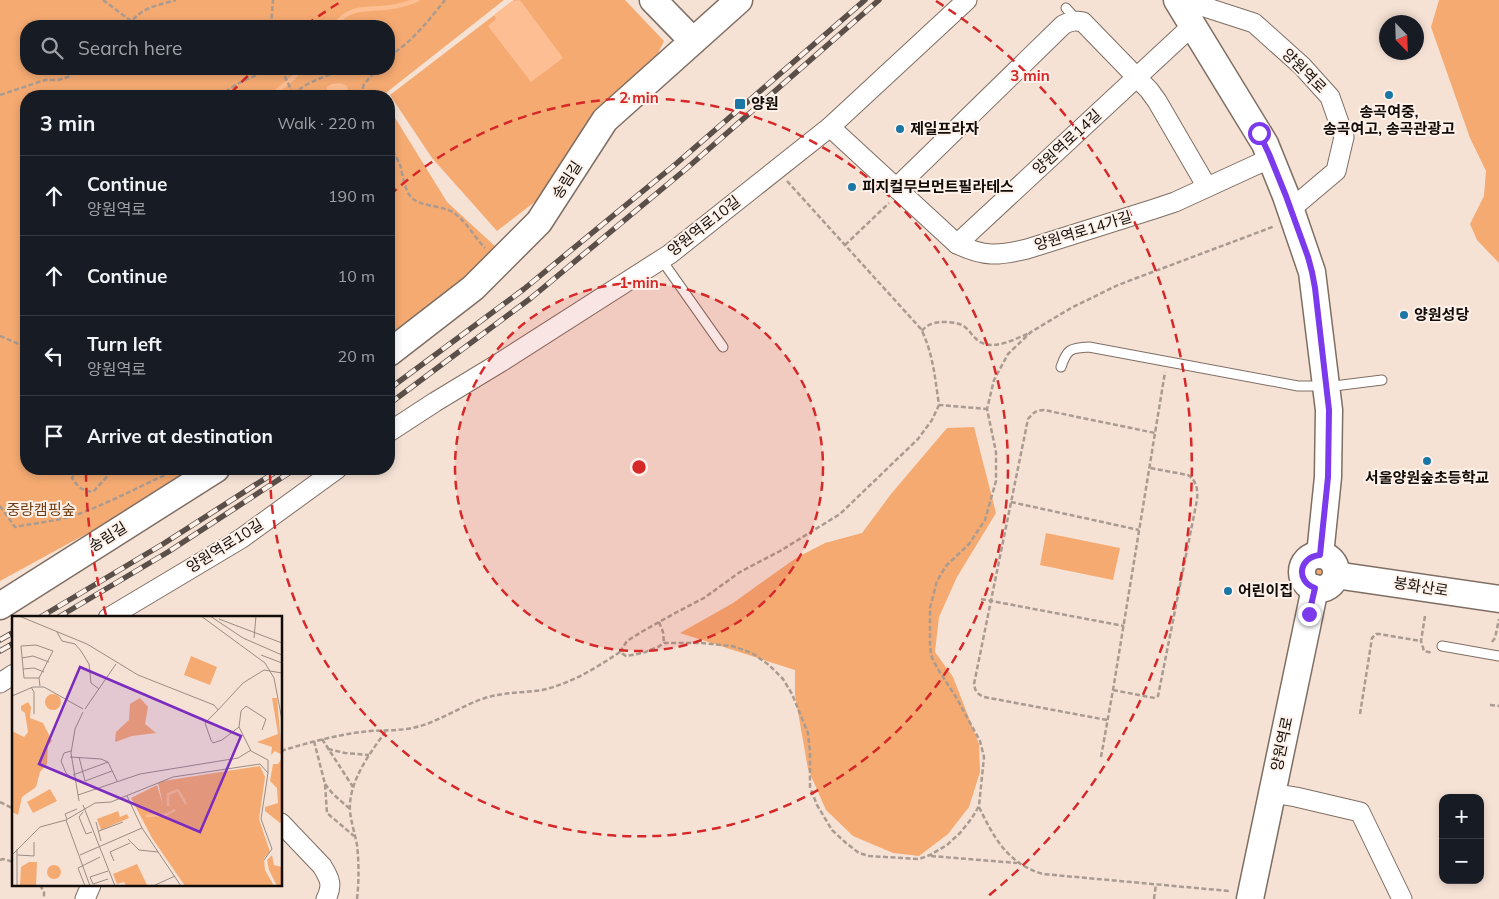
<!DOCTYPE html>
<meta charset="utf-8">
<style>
:root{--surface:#171b24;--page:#20242c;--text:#f1f3f6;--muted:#9ea1a6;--line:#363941}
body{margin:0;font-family:Mulish,"Noto Sans KR",sans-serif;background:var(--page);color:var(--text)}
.controls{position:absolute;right:15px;bottom:15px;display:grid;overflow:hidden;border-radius:10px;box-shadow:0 2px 8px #0003}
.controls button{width:45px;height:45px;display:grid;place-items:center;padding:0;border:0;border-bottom:1px solid var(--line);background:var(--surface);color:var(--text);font:25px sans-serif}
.compass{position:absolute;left:1379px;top:15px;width:45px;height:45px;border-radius:50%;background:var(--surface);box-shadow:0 2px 8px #0003;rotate:157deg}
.stop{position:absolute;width:15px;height:15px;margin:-11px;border:4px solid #7c3aed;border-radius:50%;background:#fff}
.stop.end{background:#7c3aed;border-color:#fff;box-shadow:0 1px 5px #0008}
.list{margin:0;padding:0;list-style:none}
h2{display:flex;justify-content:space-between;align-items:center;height:65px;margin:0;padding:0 20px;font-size:21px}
h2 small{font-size:16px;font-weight:400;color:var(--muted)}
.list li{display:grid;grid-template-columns:32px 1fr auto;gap:15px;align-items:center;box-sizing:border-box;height:80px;padding:0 20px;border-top:1px solid var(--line)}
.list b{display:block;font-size:19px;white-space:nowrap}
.list p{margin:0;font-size:16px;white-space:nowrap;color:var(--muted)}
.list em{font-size:16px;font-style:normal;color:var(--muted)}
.icon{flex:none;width:28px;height:28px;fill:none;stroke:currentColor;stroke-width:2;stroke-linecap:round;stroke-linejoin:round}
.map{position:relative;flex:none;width:1499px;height:899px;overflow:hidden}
.search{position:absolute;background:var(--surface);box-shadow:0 2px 8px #0003;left:20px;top:20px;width:375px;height:55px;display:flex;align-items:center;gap:12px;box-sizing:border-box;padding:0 18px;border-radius:20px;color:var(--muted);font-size:19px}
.panel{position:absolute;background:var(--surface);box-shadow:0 2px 8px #0003;left:20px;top:90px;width:375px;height:385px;border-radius:20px}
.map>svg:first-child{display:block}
.green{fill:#f5aa72;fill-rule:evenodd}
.water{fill:#fcbe92}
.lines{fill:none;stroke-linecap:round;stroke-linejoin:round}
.stream{stroke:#fcbe92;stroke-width:4.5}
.lane-casing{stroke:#7f6e63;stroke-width:11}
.street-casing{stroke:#7f6e63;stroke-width:21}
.secondary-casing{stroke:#7f6e63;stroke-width:29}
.path{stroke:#aa9b91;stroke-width:2.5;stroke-dasharray:5 2.5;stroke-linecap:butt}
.lane{stroke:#fff;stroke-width:9}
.street{stroke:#fff;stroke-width:19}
.secondary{stroke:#fff;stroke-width:26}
.rail-casing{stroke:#5b5049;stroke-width:5.5}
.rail{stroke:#fdf1e9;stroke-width:4;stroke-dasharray:11;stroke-linecap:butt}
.route{stroke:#7c3aed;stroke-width:6}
.ring{fill:none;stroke:#d62828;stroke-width:2.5;stroke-dasharray:9 6}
.poi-dot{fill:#1a77a5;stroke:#fdf1e9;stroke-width:2}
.labels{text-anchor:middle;stroke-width:4;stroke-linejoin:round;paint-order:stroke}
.street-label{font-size:15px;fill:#120c08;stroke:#fdf1e9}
.poi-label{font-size:15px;font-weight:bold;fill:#120c08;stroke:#fdf1e9;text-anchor:start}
.park-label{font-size:15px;fill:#6f3e15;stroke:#fdf1e9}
.inset-river{fill:none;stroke:#fcbe92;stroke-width:2.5}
.inset-road{fill:none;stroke:#9b8c83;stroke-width:1}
.view{fill:#7b2cbf;fill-opacity:0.15;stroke:#7b2cbf;stroke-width:2.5}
.inset-edge{fill:none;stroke:#120c08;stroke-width:2.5}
.centre{fill:#d62828;stroke:#fdf1e9;stroke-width:2.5}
.ring-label{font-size:15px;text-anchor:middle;font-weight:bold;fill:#d62828;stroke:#fdf1e9;stroke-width:4;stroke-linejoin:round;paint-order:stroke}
</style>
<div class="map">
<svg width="1499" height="899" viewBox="0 0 1499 899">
<rect width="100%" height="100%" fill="#f6e2d5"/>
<g class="green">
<path d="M0,0H504L382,96H26V469H195L128,511L0,581ZM26,26H389V69H26Z"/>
<polygon points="514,0 625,0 664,41 654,62 536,201 497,231 432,158 390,95"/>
<polygon points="1439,0 1499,0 1499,263 1477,240 1470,224 1484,196 1486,171 1470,138 1431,27"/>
<polygon points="389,108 447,202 497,248 469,281 389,341"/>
<polygon points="974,427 996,513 957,577 939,617 935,652 953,677 979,744 980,772 969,807 948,834 919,856 893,853 853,836 826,810 808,769 795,695 795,670 680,633 733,603 796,558 825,543 862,533 891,494 947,428"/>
<polygon points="1046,533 1120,548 1113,580 1040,565"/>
<path d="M1325,563C1331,569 1331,576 1325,582L1309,578L1308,570L1311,564Z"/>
</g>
<g class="water">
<polygon points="520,0 563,58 531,82 488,26 496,19 494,15 512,1"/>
<polygon points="340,83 347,86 349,96 326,96 327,87 332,84"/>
</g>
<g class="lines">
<g class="stream">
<path d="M334,26C351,4 367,11 391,7C400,6 409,3 417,0"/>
<polyline points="276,92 294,77 300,69"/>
</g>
<g class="lane-casing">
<g id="lane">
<polyline points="1066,8 1077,20"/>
<polyline points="661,259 723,347"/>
<path d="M1061,367C1067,349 1070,348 1089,347L1298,386H1334L1382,380"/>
<polyline points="1442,646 1499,656"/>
</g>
</g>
<g class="street-casing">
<g id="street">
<polyline points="1183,0 1254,23 1302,66 1330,97 1344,137 1336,171 1291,209"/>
<path d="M830,127L957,244C984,257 998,256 1027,249L1154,209L1175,202L1271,158"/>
<path d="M896,188L1063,25C1070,21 1075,20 1083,22L1149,90L1157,101L1207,187"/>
<polyline points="957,244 1193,25"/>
<polyline points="389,432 435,402 501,362 670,254 830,127 967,0"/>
<polyline points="108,618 242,538 337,469"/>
<polyline points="0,683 14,674"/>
<polyline points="1272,793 1296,797 1360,812 1402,899"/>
<path d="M281,823L322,866C330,879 333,885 326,899"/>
<polyline points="85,899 91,885"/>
</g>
</g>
<g class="secondary-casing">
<g id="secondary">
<polyline points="653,0 693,41"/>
<polyline points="1177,0 1265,144 1286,196 1312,272 1329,410 1328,477 1320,555"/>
<polyline points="389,353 473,288 539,222 605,120 739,0"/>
<circle cx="1319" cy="572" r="17"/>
<polyline points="1342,576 1499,599"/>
<polyline points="0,606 216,469"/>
<polyline points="1250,899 1315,588"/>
</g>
</g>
<g class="path">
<polyline points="103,0 131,21"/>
<path d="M129,26C138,8 159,5 176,0"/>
<polyline points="271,26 273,0"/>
<path d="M389,56C410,44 430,19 445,0"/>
<path d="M282,69C285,79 291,86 292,96"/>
<path d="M292,93C298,91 301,88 306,85C319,78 333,73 347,69"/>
<polyline points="0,95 45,80 58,80 68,77 79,69"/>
<polyline points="219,96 237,84 269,69"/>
<polyline points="361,96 364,84 377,69"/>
<path d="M389,144C393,151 397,158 400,165C403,175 404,189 411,197C419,207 443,205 454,213C467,222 474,237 485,248"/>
<path d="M787,181L921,329C933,353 935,378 939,405L987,409"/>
<polyline points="845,245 889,203"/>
<path d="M922,331C924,328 927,326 931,324C939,321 958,321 965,327C972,333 976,342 985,344C999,348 1017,338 1030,333"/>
<polyline points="0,336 26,347"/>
<path d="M77,469L72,478C78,487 82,491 93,492L114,469"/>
<polyline points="1011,502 1139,530"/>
<path d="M0,506L15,527C35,523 57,521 76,515C106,504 135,489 165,475"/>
<polyline points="981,599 1124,626"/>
<polyline points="1425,616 1421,641 1424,651 1433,653"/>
<polyline points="659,622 663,632 664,643"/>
<polyline points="1492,642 1495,638 1499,619"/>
<polyline points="620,652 627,641 643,631 677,612 704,598 740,572 780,551 840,514 918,439 932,420 939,405"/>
<path d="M1113,690L1149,697L1155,698L1158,696L1197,500C1198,490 1197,481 1188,475L1150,468"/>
<polyline points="1490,705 1499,706"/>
<polyline points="1360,714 1372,638 1376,634 1379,634 1421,641"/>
<path d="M1107,720L984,697C977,694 975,691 974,684L1028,419C1033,413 1036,410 1044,410L1155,433"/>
<polyline points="322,739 353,787"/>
<polyline points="314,741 325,784 327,813 354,836"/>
<polyline points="328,749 345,753 369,755"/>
<path d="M281,751C310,742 340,734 370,731C384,730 398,731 412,728C438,723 460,706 485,698C504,692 523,693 542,690C570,684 596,668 620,652L626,656L643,653L658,647L664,643H702L732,646L752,653L769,665L783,679L792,694L808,733L810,752V787L817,805L832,830L846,843L859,853L869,856L919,859L930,855L947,845L960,833L972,818L979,806L984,757L980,741L956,697L939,671L932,658L930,647V608L937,581L946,566L969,544L985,520L996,481V452L987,409L994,380L1008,354L1031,332L1071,308L1118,285L1275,226"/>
<polyline points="1101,757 1113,690 1165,372"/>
<polyline points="325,784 333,794 350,809"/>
<polyline points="0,802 14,809"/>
<path d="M979,807C994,838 1008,864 1043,874L1229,891"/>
<polyline points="931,856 1017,863"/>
<polyline points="0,860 3,859 14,862"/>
<polyline points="40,885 44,892 44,899"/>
<path d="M357,899C359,881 359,863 357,845C355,834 351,822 350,811C348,782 370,753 386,731"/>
<polyline points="1154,899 1156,884"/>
</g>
<use href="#lane" class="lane"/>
<use href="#street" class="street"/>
<use href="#secondary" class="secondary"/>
<g class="rail-casing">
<g id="rail">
<polyline points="389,389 524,289 677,163 865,0"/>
<polyline points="389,404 531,298 686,169 879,0"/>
<polyline points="39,618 163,544 280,469"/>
<polyline points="57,618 168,552 295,469"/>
<polyline points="0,640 14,632"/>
<polyline points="0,651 14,643"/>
</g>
</g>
<use href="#rail" class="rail"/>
</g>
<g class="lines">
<path class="route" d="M1259,133L1269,154L1286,196L1308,257L1312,272L1315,288L1329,410L1328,477L1320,555C1299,557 1295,581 1315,588L1309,614"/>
</g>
<circle cx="639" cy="467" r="184" fill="#d62828" fill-opacity=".12"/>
<g class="ring">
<circle cx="639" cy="467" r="184"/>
<path d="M390 195A369 369 0 1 1 270 470"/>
<path d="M106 615A553 553 0 0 1 86 472M231 93A553 553 0 0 1 255 69M306 25A553 553 0 0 1 342 1M936 1A553 553 0 0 1 987 897"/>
</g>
<g class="poi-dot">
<circle cx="1389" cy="95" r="5"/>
<rect x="734" y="98" width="12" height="12" rx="2.5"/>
<circle cx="900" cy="129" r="5"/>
<circle cx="852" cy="187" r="5"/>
<circle cx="1404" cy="315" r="5"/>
<circle cx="1427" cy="461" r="5"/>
<circle cx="1228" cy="591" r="5"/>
</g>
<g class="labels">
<g class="street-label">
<text transform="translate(1304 71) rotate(45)" y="5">양원역로</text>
<text transform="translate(1067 142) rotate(-43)" y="5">양원역로14길</text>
<text transform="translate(567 180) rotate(-57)" y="5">송림길</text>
<text transform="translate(704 226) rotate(-38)" y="5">양원역로10길</text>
<text transform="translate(1083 231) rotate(-17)" y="5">양원역로14가길</text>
<text transform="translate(108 537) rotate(-32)" y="5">송림길</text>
<text transform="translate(225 546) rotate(-32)" y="5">양원역로10길</text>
<text transform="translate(1421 587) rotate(9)" y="5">봉화산로</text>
<text transform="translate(1282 744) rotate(-78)" y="5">양원역로</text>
</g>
<g class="poi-label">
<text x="751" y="109">양원</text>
<text x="1389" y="117" text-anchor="middle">송곡여중,<tspan x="1389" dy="17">송곡여고, 송곡관광고</tspan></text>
<text x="910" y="134">제일프라자</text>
<text x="862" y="192">피지컬무브먼트필라테스</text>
<text x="1414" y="320">양원성당</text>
<text x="1427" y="483" text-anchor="middle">서울양원숲초등학교</text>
<text x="1238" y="596">어린이집</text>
</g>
<g class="park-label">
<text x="41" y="515">중랑캠핑숲</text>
</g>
</g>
<g transform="translate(12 616)">
<rect width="270" height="270" fill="#f6e2d5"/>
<path d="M179,40L205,51L198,69L172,59ZM33 86a8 8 0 1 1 16 0a8 8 0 1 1-16 0ZM128,82L136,91L133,108L144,117L120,120L103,126L104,116L117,104L118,88ZM260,82H265L270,139L263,135L259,139L260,131L245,126L266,118ZM16,86L19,91L18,102L31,107L40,125L36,130L35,148L28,156L24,171L10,181L6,199L0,196V115L12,121L16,116L13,97L9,94V90ZM270,142V205L268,207L253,195V191L266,187L265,172L258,165L261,148H266ZM248,150L253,161L247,203L258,236L252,242L253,254L262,270H173L140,222L119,182L145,169L151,189L146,167L151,165ZM38,173L45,185L21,197L15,186ZM106,195L108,201L115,198L117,202L89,214L85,203ZM260,239L262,249L270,251V270H265L257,254L255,244ZM17,246H25L24,270H8L9,251ZM125,248L135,269L114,270L112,266L105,268L101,258ZM35 256a7 7 0 1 1 14 0a7 7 0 1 1-14 0Z" fill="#f5aa72"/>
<path class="inset-river" d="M166,174L174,188M156,190V178L166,174M134,200L153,199L163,194"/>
<path class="inset-road" d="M7,0L75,28L126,59L202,89L206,94L193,107L199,124L201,127L210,124L227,111L239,135L256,144V157M189,0L253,47L262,62L270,104M198,0L231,22L270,39M216,0H232M207,3L270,27M45,16L50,25L63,28L69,35L77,48L79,67L87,73M242,22L244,0M249,39L270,47M10,42L21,40L37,46M11,53L22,52L32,56M27,62H12L9,30L24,29L41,35L27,62L28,70M19,71L22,76V98M0,80L21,71H32L71,93M73,93L104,48M206,94L231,67L252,54L270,57M227,111L229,95L234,90L254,103L250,114M59,135L52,137L49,145L54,157L61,163M58,141L89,143L96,146M67,141L73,165L100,155M96,146L105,165M61,159L96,146M66,179L128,158L226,142L239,134M115,180L130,212L169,270M67,185L59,137L63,113L71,96M71,189L103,270M71,196L67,201L74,218L80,216M55,203L53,198L65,193M54,204L78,270M84,206L89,225M87,215L111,206M116,223L127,234L146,236M5,233V270M0,239L28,211L54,204L83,187L99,186L161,161L248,148L256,157L249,203L260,233L252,244M6,239L22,240V226M68,239L130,212M102,245L98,236L118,227M78,261L81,268L96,263M78,261L96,255M73,270L66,252L88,241M141,270L163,260"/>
<path class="view" d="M68,51L229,120L188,216L27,148Z"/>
<rect width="270" height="270" class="inset-edge"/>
</g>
<circle cx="639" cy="467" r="8" class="centre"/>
<g class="ring-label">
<text x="1030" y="81">3 min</text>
<text x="639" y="103">2 min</text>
<text x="639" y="288">1 min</text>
</g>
</svg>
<div class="controls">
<button>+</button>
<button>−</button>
</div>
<svg class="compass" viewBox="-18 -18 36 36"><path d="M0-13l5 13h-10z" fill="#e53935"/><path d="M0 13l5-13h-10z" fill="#9ea1a6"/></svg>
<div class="stop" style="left:1259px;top:133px"></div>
<div class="stop end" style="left:1309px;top:614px"></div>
<div class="search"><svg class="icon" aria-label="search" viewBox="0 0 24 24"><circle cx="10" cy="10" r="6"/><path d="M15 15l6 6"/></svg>Search here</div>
<section class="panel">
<h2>3 min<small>Walk · 220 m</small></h2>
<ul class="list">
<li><svg class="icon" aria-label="ahead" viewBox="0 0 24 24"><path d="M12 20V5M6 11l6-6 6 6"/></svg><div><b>Continue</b><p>양원역로</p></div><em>190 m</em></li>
<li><svg class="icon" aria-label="ahead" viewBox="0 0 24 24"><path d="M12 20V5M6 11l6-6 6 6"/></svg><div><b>Continue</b></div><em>10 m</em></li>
<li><svg class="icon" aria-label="left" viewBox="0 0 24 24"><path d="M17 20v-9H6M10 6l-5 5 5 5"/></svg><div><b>Turn left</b><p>양원역로</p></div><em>20 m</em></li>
<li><svg class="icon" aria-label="arrive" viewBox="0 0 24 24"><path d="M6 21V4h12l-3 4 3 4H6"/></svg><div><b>Arrive at destination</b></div></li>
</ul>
</section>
</div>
